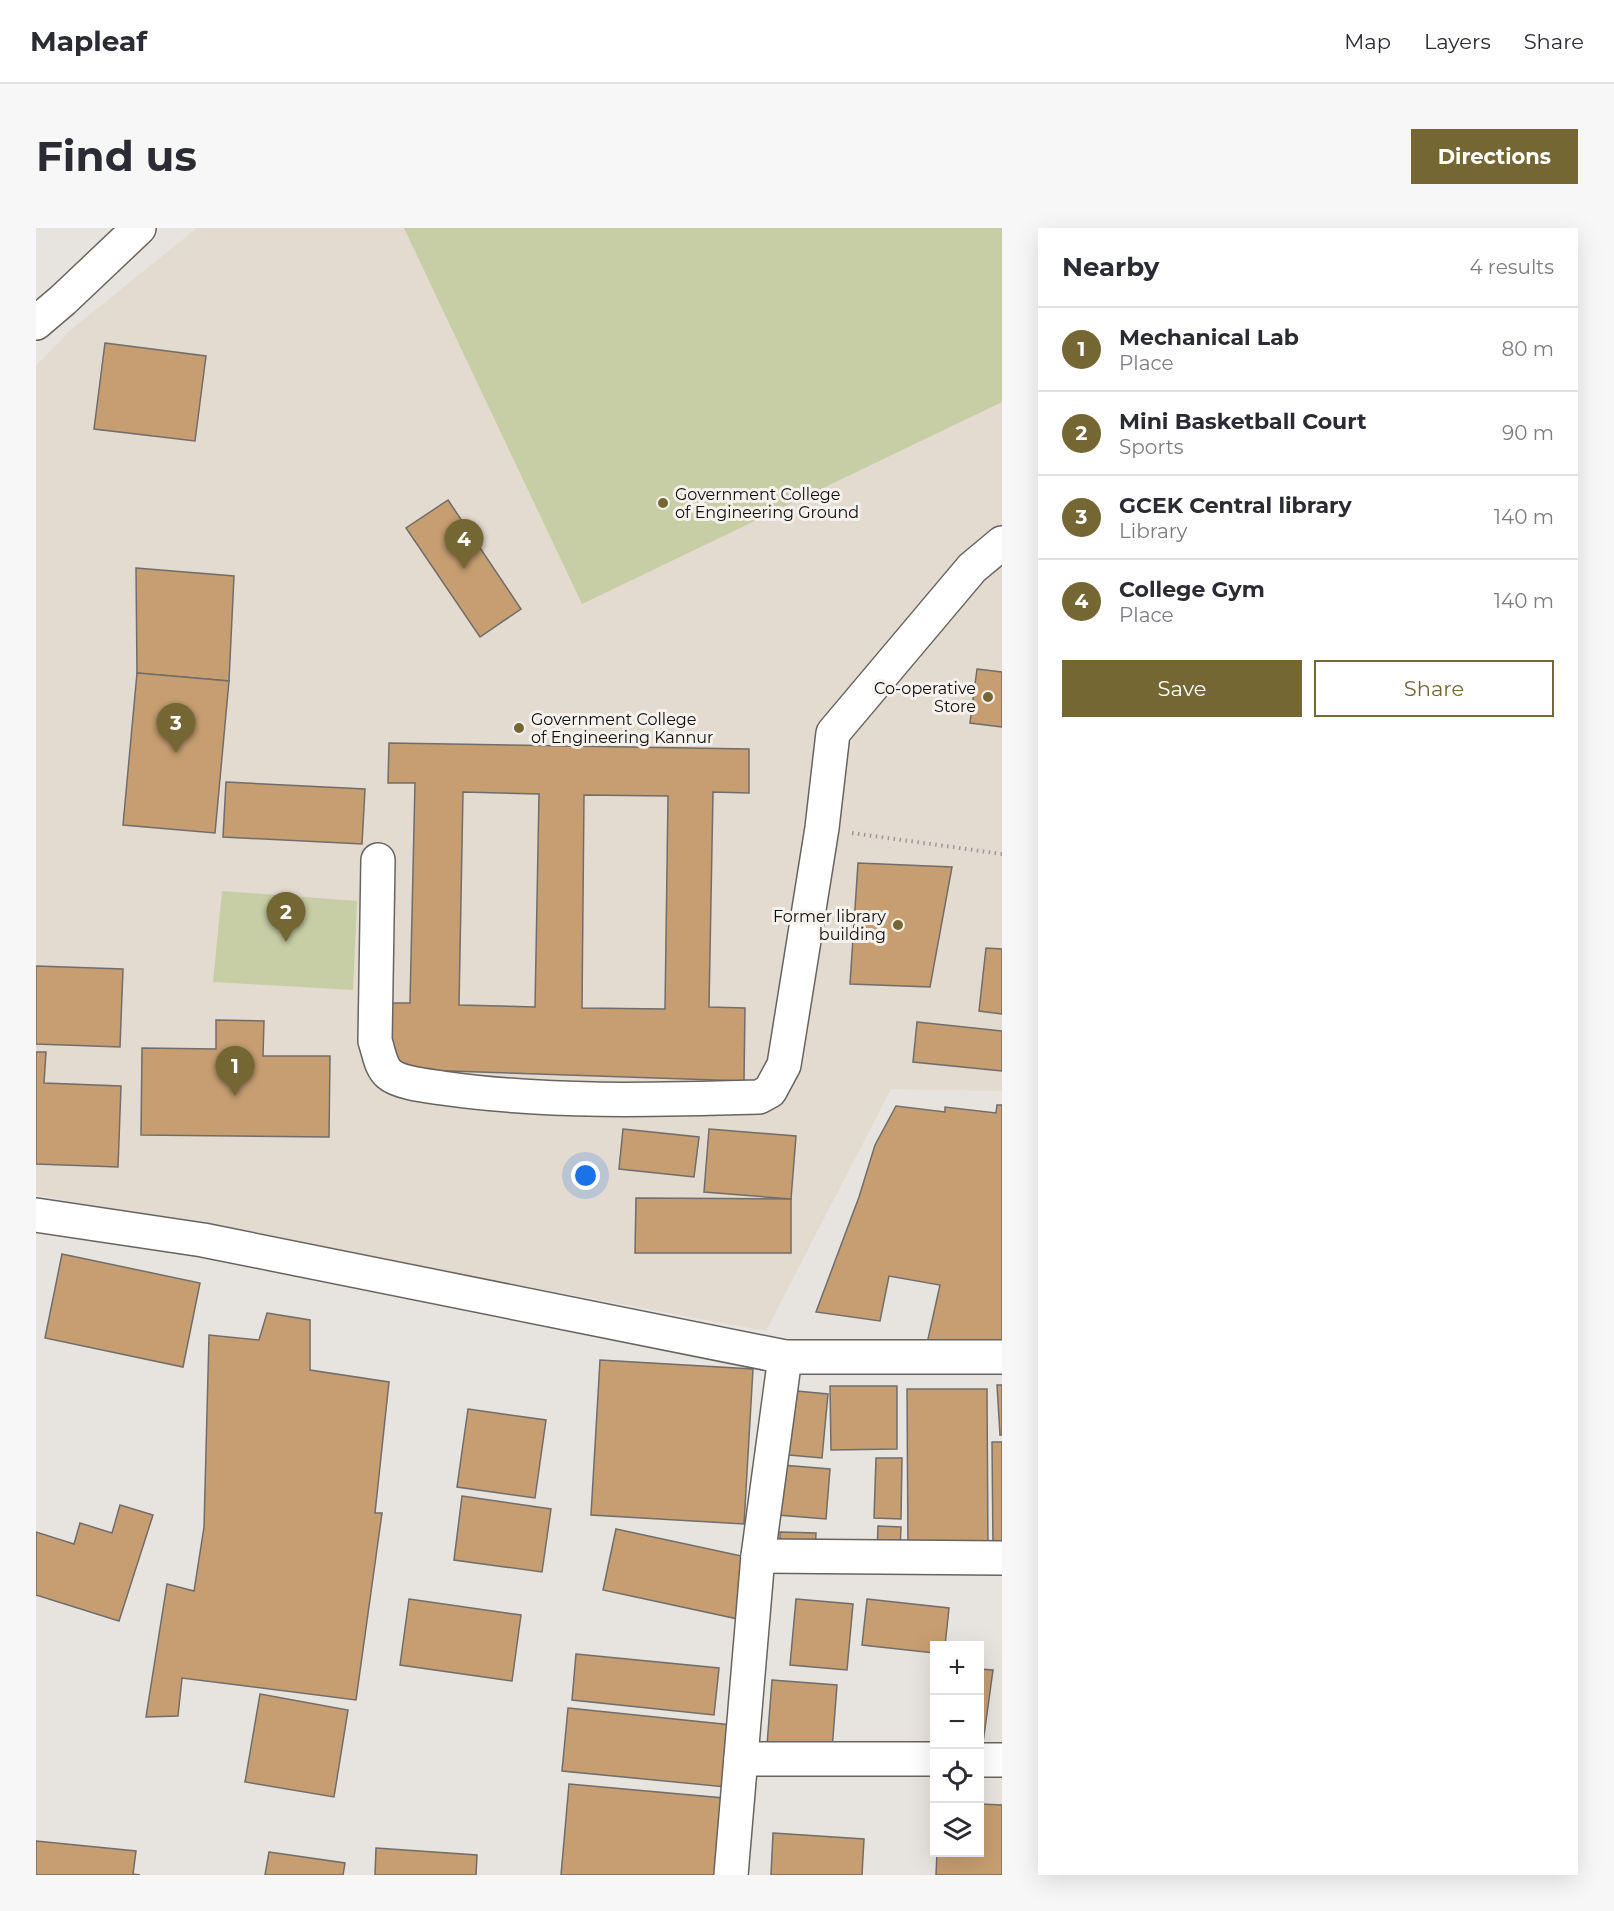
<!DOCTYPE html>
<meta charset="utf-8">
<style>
:root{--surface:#fff;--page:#f7f7f7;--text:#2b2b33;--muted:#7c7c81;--line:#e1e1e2;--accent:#756734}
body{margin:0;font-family:Montserrat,sans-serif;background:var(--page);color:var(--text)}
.controls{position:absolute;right:18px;bottom:18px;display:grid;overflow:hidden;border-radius:0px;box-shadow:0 6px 24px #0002}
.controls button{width:54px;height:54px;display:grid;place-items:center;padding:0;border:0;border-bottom:2px solid var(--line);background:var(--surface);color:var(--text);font:30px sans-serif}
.you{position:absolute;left:550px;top:948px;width:21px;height:21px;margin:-15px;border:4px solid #fff;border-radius:50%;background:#1a73e8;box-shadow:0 0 0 9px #1a73e833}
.badge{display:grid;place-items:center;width:39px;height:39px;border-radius:50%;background:var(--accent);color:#fff;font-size:20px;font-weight:700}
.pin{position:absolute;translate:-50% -50px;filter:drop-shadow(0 2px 3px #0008)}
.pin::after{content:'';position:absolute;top:32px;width:21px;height:18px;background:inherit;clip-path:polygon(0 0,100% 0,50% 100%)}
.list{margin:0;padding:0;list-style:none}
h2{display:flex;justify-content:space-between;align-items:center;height:78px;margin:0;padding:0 24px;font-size:26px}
h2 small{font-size:20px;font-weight:400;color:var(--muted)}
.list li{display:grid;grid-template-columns:39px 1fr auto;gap:18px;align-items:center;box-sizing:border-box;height:84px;padding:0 24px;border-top:2px solid var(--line)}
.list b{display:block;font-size:22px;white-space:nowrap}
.list p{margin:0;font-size:20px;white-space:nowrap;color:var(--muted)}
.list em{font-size:20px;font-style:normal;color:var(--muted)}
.actions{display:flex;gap:12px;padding:18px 24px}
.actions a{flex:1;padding:14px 0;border:2px solid var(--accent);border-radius:0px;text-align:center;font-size:21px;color:var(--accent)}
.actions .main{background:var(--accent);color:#fff}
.icon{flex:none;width:33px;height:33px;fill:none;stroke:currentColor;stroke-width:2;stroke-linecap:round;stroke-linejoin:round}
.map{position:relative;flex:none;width:966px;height:1647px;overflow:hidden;border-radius:0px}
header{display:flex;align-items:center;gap:36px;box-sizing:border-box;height:84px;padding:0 30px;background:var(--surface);border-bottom:2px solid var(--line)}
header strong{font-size:28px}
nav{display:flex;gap:33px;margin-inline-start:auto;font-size:21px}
.intro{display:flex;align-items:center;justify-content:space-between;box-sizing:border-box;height:144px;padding:0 36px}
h1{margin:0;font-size:42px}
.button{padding:15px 27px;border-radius:0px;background:var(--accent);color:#fff;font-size:21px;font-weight:700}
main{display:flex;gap:36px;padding:0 36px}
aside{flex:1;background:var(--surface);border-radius:0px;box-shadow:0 6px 24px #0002}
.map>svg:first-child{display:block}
.built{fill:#e3dad0}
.green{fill:#c7cea5}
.building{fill:#c69e71;stroke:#716d6a;stroke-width:1.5;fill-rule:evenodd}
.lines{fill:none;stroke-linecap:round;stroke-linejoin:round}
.street-casing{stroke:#676460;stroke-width:36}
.path{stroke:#9c9a97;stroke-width:4;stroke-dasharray:1.5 4.5;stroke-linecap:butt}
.street{stroke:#fff;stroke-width:33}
.poi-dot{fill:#756734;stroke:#f5f1ed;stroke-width:2}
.labels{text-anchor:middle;stroke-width:6;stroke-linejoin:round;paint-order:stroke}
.poi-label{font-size:16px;fill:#100f0e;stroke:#f5f1ed;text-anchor:start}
</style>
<header>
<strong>Mapleaf</strong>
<nav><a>Map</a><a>Layers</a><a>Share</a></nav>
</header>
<div class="intro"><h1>Find us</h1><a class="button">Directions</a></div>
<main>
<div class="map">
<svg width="966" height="1647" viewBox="0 0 966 1647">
<rect width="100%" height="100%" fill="#e7e4e0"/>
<polygon class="built" points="161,0 966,0 966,863 855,861 730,1103 0,967 0,138 32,104"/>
<g class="green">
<polygon points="368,0 966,0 966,174 546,376"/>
<polygon points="186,663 321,673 317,762 177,754"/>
</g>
<g class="building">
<polygon points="69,115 170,128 159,213 58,201"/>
<polygon points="412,272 485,381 444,409 370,300"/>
<polygon points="100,340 198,348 193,453 101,445"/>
<polygon points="941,441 966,444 966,499 934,495"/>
<polygon points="101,445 193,453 179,605 87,597"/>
<path d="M353,515L713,521V565L677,564L673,779L709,780L708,853L353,841L352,775H374L379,555H352ZM427,564L503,566L499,779L423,777ZM548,567L632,568L629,781L546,780Z"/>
<polygon points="190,554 329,561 326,616 187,609"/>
<polygon points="822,635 916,639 894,759 814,756"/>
<polygon points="950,720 966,721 966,786 943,783"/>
<polygon points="0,738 87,741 84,819 0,816"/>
<polygon points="180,792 228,793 227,828 294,828 293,909 105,907 106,820 180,821"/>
<polygon points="881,794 966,803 966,843 877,834"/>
<polygon points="0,824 10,824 8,855 85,858 82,939 0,936"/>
<polygon points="961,877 966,877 966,1121 890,1120 904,1057 853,1048 844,1093 780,1084 823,969 839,917 860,878 909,884 909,879 960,885"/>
<polygon points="587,901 663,909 658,949 583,941"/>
<polygon points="673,901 760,908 755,971 668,964"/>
<polygon points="600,970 755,971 755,1025 599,1025"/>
<polygon points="26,1026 164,1055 147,1139 9,1110"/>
<polygon points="231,1085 274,1092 274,1142 353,1154 339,1285 346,1285 320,1472 146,1450 142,1488 110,1489 131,1356 158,1363 168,1299 173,1107 223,1112"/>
<polygon points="564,1132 717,1141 708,1296 555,1287"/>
<polygon points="961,1157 966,1157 966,1207 964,1207"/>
<polygon points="794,1158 861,1158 861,1221 795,1222"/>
<polygon points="871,1161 951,1161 952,1324 872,1324"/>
<polygon points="750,1162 792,1166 786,1230 742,1226"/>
<polygon points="432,1181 510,1192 499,1270 421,1259"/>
<polygon points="956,1214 966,1214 966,1320 957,1320"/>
<polygon points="840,1230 866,1230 865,1291 838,1290"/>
<polygon points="746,1237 794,1241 790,1291 742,1287"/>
<polygon points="426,1268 515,1281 506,1344 418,1332"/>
<polygon points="84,1277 117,1287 83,1393 0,1367 0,1304 38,1316 44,1295 76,1305"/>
<polygon points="842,1298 865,1299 864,1324 841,1323"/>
<polygon points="580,1301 715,1330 702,1391 567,1362"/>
<polygon points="744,1304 780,1305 779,1323 744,1321"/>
<polygon points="373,1371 485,1387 476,1453 364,1437"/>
<polygon points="760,1371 817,1376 811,1442 754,1437"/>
<polygon points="831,1371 913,1380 909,1418 898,1418 898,1425 826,1417"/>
<polygon points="540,1426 683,1440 678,1487 536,1472"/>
<polygon points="944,1441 957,1442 946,1522 944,1522"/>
<polygon points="736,1452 801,1457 796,1522 731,1517"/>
<polygon points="224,1466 312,1482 298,1569 209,1554"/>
<polygon points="532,1480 696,1497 690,1559 526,1543"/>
<polygon points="533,1556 688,1570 681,1647 525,1647"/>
<polygon points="944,1576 966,1577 966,1647 900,1647 901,1624 944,1624"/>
<polygon points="737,1605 828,1611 826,1647 735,1647"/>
<polygon points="0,1613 100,1623 97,1646 104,1647 0,1647"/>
<polygon points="340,1620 441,1627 440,1647 339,1647"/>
<polygon points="233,1624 309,1635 307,1647 229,1647"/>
</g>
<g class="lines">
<g class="street-casing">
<g id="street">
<polyline points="0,95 27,72 103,0"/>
<path d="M342,632L339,813C343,824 344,838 353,846C363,855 393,858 406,860C511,875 618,872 723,869L734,863L748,837L786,600L797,505L936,340L966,315"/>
<polyline points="0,987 167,1012 749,1129 966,1129"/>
<polyline points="722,1328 966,1330"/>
<polyline points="705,1531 898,1531"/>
<polyline points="944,1532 966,1532"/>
<polyline points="695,1647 722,1328 749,1129"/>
</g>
</g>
<polyline class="path" points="816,605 966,626"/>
<use href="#street" class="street"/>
</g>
<g class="poi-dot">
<circle cx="627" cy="275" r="6"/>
<circle cx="952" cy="469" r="6"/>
<circle cx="483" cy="500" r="6"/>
<circle cx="862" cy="697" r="6"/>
</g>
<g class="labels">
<g class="poi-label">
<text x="639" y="272">Government College<tspan x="639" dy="18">of Engineering Ground</tspan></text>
<text x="940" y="466" text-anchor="end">Co-operative<tspan x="940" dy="18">Store</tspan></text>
<text x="495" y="497">Government College<tspan x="495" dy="18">of Engineering Kannur</tspan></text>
<text x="850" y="694" text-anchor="end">Former library<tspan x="850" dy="18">building</tspan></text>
</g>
</g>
</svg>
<div class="controls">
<button>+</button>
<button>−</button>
<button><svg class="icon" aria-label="locate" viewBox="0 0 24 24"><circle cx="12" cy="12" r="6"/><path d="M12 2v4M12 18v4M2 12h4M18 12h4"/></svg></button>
<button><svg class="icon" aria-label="layers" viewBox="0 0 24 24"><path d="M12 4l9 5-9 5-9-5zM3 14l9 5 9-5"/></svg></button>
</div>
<div class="you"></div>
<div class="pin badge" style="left:199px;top:868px">1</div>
<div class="pin badge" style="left:250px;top:714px">2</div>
<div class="pin badge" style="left:140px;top:525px">3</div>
<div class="pin badge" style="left:428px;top:341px">4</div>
</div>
<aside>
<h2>Nearby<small>4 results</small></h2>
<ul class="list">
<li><span class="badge">1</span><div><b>Mechanical Lab</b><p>Place</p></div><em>80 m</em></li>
<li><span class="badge">2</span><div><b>Mini Basketball Court</b><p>Sports</p></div><em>90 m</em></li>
<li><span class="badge">3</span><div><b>GCEK Central library</b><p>Library</p></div><em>140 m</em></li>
<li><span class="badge">4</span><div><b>College Gym</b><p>Place</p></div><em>140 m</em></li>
</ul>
<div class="actions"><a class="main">Save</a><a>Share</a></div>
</aside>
</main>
